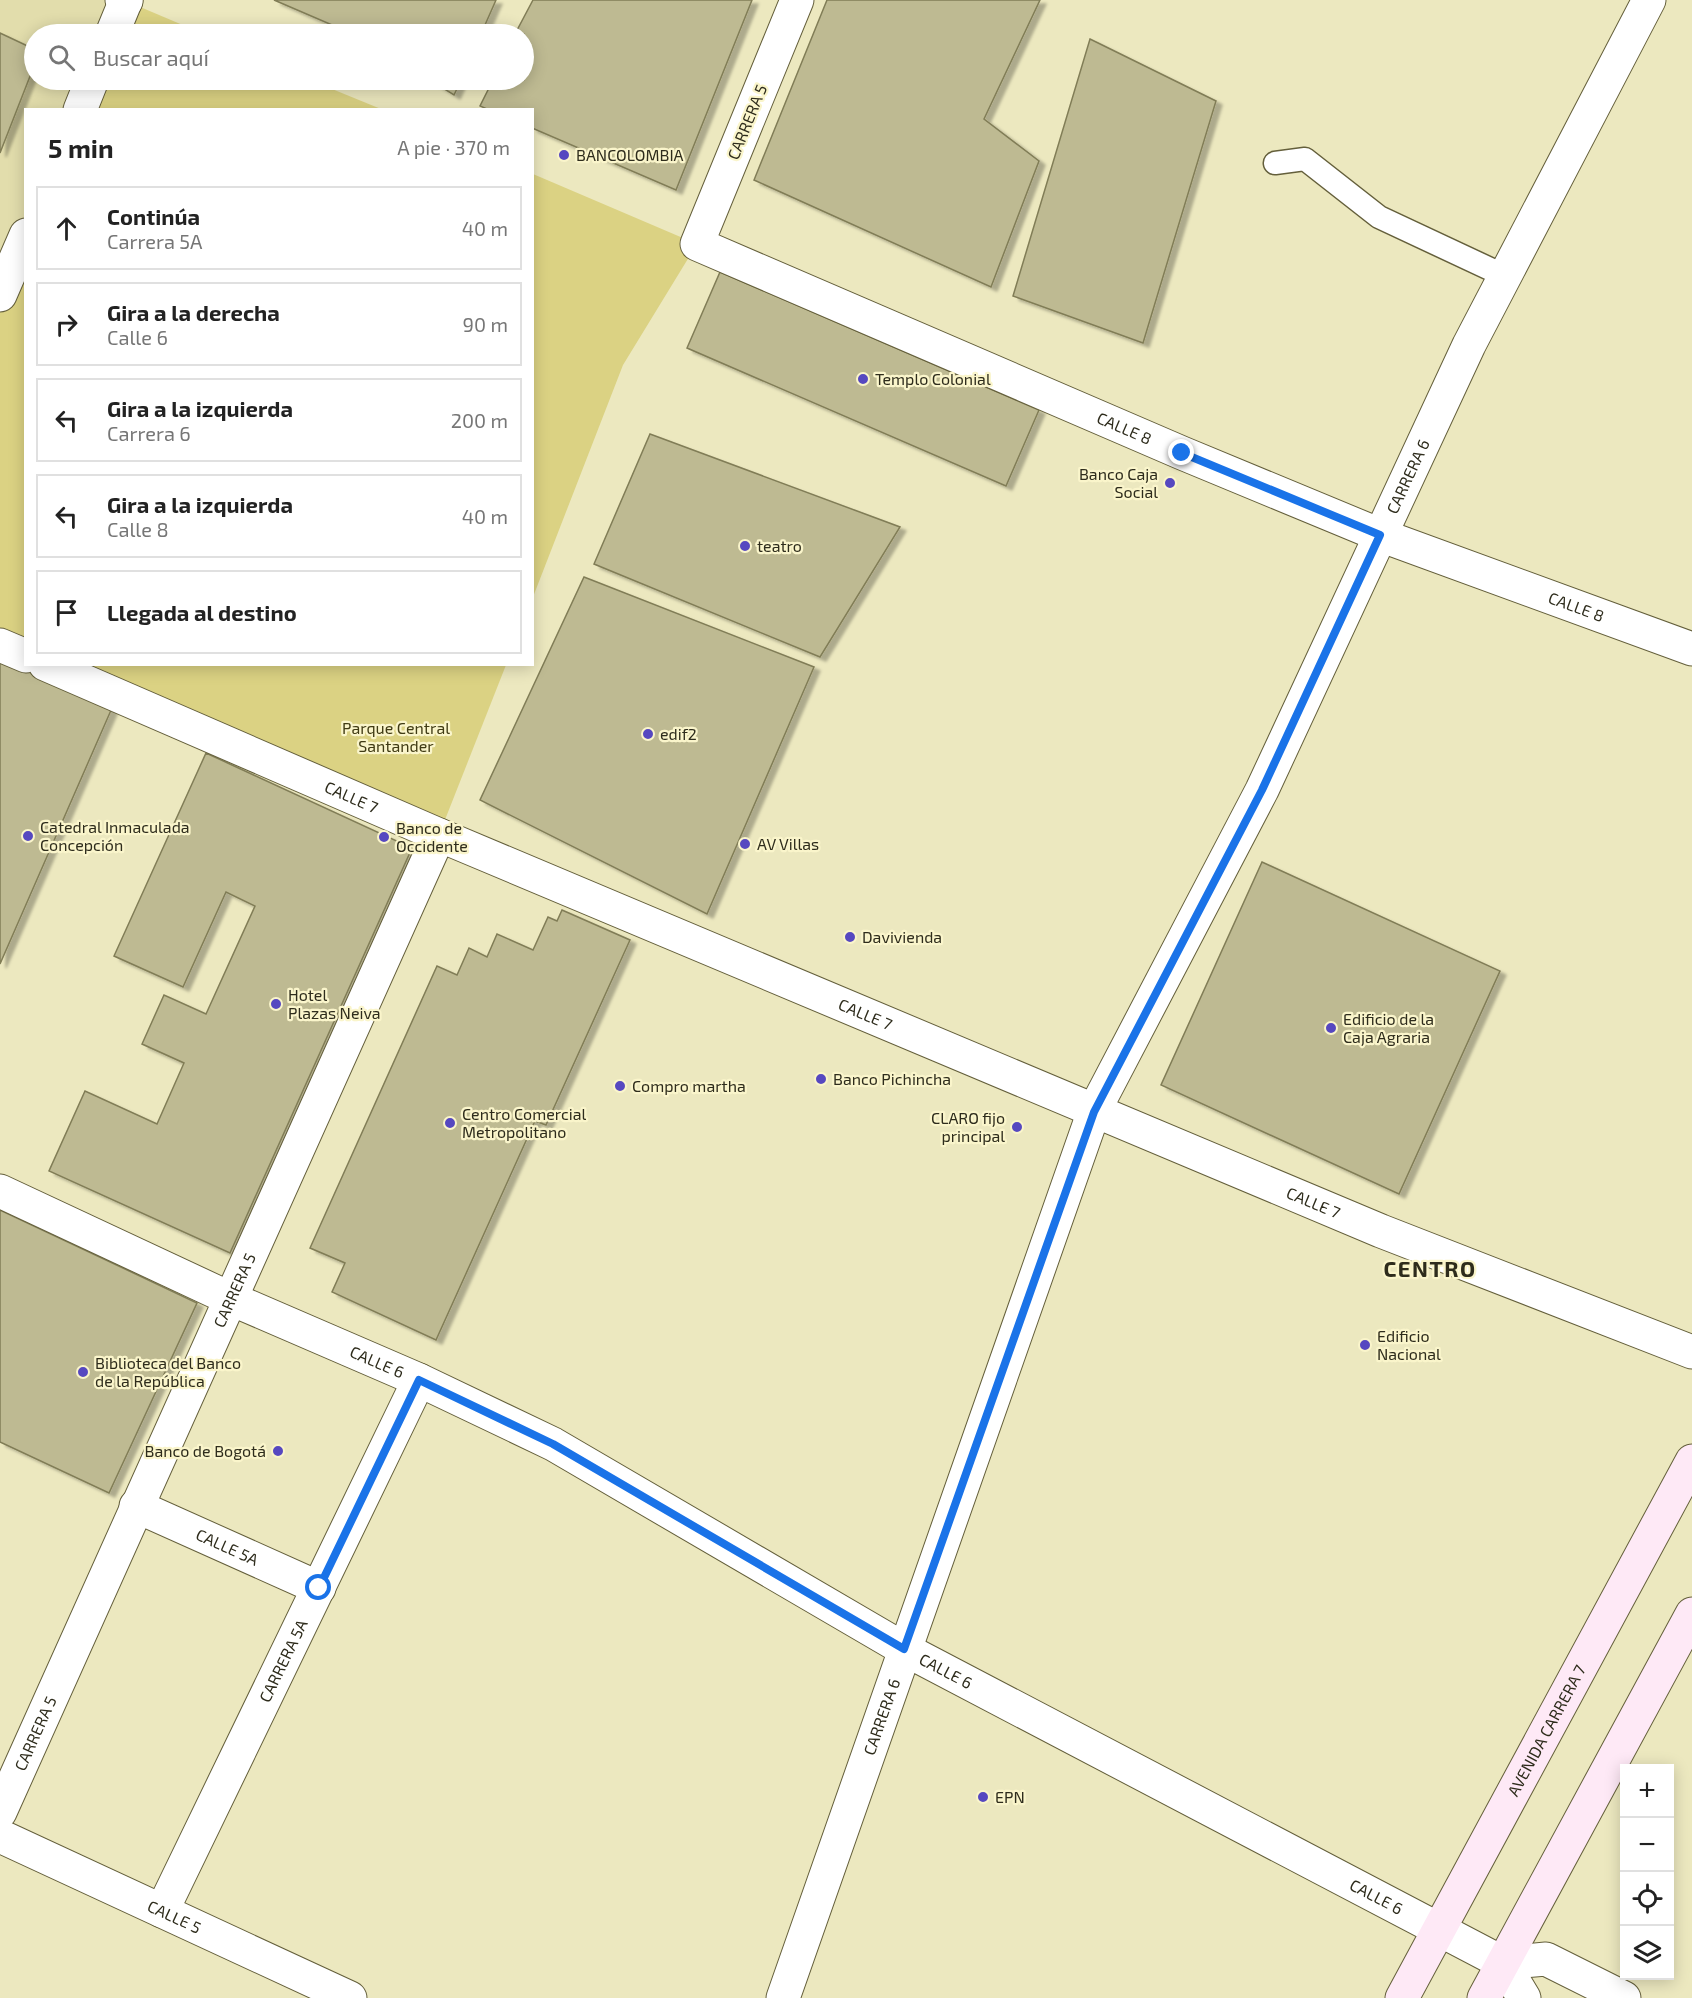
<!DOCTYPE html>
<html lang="es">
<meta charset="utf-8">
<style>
:root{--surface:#fff;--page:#f6f6f6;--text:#222;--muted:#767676;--line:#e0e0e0}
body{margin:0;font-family:"Exo 2",sans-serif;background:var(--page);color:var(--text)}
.controls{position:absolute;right:18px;bottom:18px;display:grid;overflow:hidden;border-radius:0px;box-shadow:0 3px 15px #0003}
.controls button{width:54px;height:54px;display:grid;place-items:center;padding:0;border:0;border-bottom:2px solid var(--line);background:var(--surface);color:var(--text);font:30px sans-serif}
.stop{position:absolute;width:18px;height:18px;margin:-14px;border:4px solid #1a73e8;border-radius:50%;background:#fff}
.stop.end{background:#1a73e8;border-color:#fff;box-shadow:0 2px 6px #0008}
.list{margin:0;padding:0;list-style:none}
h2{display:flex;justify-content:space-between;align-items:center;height:78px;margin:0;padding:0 24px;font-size:26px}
h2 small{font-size:20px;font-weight:400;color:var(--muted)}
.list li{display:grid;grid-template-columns:39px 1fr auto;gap:18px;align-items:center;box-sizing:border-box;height:84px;margin:0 12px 12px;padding:0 12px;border:2px solid var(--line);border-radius:0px}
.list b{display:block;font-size:22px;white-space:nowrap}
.list p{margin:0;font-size:20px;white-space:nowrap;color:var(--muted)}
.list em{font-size:20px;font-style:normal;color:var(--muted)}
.icon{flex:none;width:33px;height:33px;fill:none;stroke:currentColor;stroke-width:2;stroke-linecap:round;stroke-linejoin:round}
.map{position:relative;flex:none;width:1692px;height:1998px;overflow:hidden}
.search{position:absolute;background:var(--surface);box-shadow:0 3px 15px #0003;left:24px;top:24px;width:510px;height:66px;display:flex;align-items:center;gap:15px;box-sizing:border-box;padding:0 21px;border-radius:33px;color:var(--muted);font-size:22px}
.panel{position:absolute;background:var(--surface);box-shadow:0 3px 15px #0003;left:24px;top:108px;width:510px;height:558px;border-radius:0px}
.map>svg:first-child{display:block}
.built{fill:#e2ddac}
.green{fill:#dbd283}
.building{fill:#beba92;stroke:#817d57;stroke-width:1.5;filter:url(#shadow)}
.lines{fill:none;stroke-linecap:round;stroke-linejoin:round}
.service-casing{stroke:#645f3b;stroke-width:25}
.minor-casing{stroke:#645f3b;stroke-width:35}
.tertiary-casing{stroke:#645f3b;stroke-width:35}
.secondary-casing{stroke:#645f3b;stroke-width:35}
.service{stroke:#fff;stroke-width:22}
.minor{stroke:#fff;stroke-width:33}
.tertiary{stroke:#fff;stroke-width:33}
.secondary{stroke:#fee9f6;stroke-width:33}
.route{stroke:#1a73e8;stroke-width:8}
.poi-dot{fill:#5648c0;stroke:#faf5cb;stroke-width:2}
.labels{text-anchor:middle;stroke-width:4.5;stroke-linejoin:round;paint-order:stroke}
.street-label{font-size:16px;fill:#2e2c1c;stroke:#faf5cb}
.poi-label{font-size:16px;fill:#2e2c1c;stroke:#faf5cb;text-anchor:start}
.park-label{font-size:16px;fill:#403b14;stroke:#faf5cb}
.district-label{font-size:22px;font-weight:bold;letter-spacing:1.5px;fill:#2e2c1c;stroke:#faf5cb}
</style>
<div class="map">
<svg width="1692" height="1998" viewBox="0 0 1692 1998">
<defs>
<filter id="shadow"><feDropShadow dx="6" dy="4" stdDeviation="1.5" flood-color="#0004"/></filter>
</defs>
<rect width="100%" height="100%" fill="#ece8bf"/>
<polygon class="built" points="0,0 122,0 112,34 34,34 34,80 92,80 80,109 26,110 25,235 0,295"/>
<g class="green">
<polygon points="126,1 204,34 112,34"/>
<polygon points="92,80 310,80 381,109 80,110"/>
<polygon points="533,174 697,244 623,365 533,597"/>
<polygon points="25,235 25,656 0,645 0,295"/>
<polygon points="45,665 506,665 439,835"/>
</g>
<g class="building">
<polygon points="274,0 496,0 481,34 353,34"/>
<polygon points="533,0 752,0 676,190 532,128 532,110 489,110 480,106 493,80 524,80 524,34 515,34"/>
<polygon points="827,0 1040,0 984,119 1039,161 991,287 754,180"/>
<polygon points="0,33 34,49 34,66 0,153"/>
<polygon points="1090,39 1216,101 1143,343 1013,296"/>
<polygon points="430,80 461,80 454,95"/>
<polygon points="720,272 1039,410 1006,486 687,348"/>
<polygon points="650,434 900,527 820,657 594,564"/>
<polygon points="584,577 814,667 707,914 480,800"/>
<polygon points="0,658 112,708 0,964"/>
<polygon points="206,753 412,848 230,1253 49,1171 85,1091 157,1124 184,1063 142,1044 164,995 206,1014 255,906 226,892 183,987 114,956"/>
<polygon points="1262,862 1500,971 1399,1194 1161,1085"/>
<polygon points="562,910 630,940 546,1125 535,1121 436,1340 332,1292 345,1263 310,1248 437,966 457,975 469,948 487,957 497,934 533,950 548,917 557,921"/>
<polygon points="0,1210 197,1303 109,1493 0,1442"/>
</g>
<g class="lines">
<g class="service-casing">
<polyline id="service" points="1275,163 1305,159 1379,217 1505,276"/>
</g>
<g class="minor-casing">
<g id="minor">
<path id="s1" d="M797,0L697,244L1182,453L1380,535L1692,649"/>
<polyline points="112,34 126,0"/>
<polyline points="80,110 92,80"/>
<polyline points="0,295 26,235"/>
<path id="s2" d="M0,1191L229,1298L419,1380L553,1444L904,1649L1503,1963L1524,1998"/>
<path id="s3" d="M136,1506L319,1588"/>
<path id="s4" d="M0,1812L439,835"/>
<path id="s5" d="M0,1836L350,1998"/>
<path id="s6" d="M162,1911L419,1380"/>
<polyline points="1503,1963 1546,1959 1624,1998"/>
<path id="s7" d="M783,1998L1094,1111L1262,790L1469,345L1649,0"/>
</g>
</g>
<g class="tertiary-casing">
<g id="tertiary">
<polyline points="122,0 126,1"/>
<polyline points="0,645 26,656"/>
<path id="s8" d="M45,664L439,835L1381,1231L1692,1352"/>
</g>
</g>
<g class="secondary-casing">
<g id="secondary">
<path id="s9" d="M1402,1998L1692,1461"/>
<polyline points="1484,1998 1692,1614"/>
</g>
</g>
<use href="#service" class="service"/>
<use href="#minor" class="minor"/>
<use href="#tertiary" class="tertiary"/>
<use href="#secondary" class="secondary"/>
</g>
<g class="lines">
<polyline class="route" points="319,1588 419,1380 553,1444 904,1649 1094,1112 1262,790 1380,535 1182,453"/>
</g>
<g class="poi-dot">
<circle cx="564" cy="155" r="6"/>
<circle cx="863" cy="379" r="6"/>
<circle cx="1170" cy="483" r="6"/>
<circle cx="745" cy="546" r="6"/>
<circle cx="648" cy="734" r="6"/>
<circle cx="28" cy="836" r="6"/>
<circle cx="384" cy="837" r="6"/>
<circle cx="745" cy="844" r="6"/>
<circle cx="850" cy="937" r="6"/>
<circle cx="276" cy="1004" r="6"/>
<circle cx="1331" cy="1028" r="6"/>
<circle cx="821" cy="1079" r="6"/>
<circle cx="620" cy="1086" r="6"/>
<circle cx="450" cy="1123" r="6"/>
<circle cx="1017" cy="1127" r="6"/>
<circle cx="1365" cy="1345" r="6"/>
<circle cx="83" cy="1372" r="6"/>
<circle cx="278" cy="1451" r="6"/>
<circle cx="983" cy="1797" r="6"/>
</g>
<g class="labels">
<g class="street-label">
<text transform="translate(747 122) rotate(-68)" y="6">CARRERA 5</text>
<text dy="6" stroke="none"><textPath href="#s1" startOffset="729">CALLE 8</textPath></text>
<text dy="6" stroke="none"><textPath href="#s7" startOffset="1648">CARRERA 6</textPath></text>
<text dy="6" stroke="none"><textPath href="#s1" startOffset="1215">CALLE 8</textPath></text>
<text dy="6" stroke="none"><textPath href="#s8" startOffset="334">CALLE 7</textPath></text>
<text dy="6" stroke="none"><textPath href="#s8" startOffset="892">CALLE 7</textPath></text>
<text dy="6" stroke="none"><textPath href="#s8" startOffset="1378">CALLE 7</textPath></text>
<text dy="6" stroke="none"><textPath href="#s4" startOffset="572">CARRERA 5</textPath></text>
<text dy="6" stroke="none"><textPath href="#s2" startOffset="414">CALLE 6</textPath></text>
<text dy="6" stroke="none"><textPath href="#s3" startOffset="100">CALLE 5A</textPath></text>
<text dy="6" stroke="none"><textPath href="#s6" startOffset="278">CARRERA 5A</textPath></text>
<text dy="6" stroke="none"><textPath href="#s2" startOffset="1062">CALLE 6</textPath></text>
<text dy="6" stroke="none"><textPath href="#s7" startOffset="298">CARRERA 6</textPath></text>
<text dy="6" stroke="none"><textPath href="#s9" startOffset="304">AVENIDA CARRERA 7</textPath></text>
<text dy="6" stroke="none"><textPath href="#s4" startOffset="86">CARRERA 5</textPath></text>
<text dy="6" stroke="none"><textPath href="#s2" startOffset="1548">CALLE 6</textPath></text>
<text dy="6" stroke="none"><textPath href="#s5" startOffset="192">CALLE 5</textPath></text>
</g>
<g class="poi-label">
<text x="576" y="161">BANCOLOMBIA</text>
<text x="875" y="385">Templo Colonial</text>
<text x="1158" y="480" text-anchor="end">Banco Caja<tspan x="1158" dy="18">Social</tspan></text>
<text x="757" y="552">teatro</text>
<text x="660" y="740">edif2</text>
<text x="40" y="833">Catedral Inmaculada<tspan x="40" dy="18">Concepción</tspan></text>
<text x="396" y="834">Banco de<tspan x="396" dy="18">Occidente</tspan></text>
<text x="757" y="850">AV Villas</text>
<text x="862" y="943">Davivienda</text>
<text x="288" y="1001">Hotel<tspan x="288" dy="18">Plazas Neiva</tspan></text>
<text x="1343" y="1025">Edificio de la<tspan x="1343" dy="18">Caja Agraria</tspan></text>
<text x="833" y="1085">Banco Pichincha</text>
<text x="632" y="1092">Compro martha</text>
<text x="462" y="1120">Centro Comercial<tspan x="462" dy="18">Metropolitano</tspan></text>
<text x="1005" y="1124" text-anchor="end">CLARO fijo<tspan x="1005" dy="18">principal</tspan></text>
<text x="1377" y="1342">Edificio<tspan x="1377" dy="18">Nacional</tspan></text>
<text x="95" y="1369">Biblioteca del Banco<tspan x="95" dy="18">de la República</tspan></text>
<text x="266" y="1457" text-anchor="end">Banco de Bogotá</text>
<text x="995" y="1803">EPN</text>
</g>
<g class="park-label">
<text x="396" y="734">Parque Central<tspan x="396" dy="18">Santander</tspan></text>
</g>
<g class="district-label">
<text x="1430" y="1277">CENTRO</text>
</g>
</g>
</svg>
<div class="controls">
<button>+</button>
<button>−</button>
<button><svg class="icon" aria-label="locate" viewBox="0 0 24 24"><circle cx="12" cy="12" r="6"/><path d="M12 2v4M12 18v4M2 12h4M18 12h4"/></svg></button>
<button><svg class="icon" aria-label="layers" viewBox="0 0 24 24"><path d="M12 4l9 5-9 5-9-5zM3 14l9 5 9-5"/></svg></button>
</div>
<div class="stop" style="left:319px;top:1588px"></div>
<div class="stop end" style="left:1182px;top:453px"></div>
<div class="search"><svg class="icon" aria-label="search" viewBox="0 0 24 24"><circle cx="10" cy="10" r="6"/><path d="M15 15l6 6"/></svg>Buscar aquí</div>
<section class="panel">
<h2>5 min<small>A pie · 370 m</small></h2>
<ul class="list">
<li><svg class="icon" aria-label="ahead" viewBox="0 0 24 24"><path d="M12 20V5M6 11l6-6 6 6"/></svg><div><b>Continúa</b><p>Carrera 5A</p></div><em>40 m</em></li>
<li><svg class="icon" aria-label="right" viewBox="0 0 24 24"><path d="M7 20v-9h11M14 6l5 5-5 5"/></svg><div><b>Gira a la derecha</b><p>Calle 6</p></div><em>90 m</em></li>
<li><svg class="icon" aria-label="left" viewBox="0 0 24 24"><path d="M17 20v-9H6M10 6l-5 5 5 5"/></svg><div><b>Gira a la izquierda</b><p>Carrera 6</p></div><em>200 m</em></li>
<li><svg class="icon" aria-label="left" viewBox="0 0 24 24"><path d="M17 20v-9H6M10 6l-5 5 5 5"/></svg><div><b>Gira a la izquierda</b><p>Calle 8</p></div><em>40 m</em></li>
<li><svg class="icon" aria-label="arrive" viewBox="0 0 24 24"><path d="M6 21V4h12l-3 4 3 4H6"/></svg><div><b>Llegada al destino</b></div></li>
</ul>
</section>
</div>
